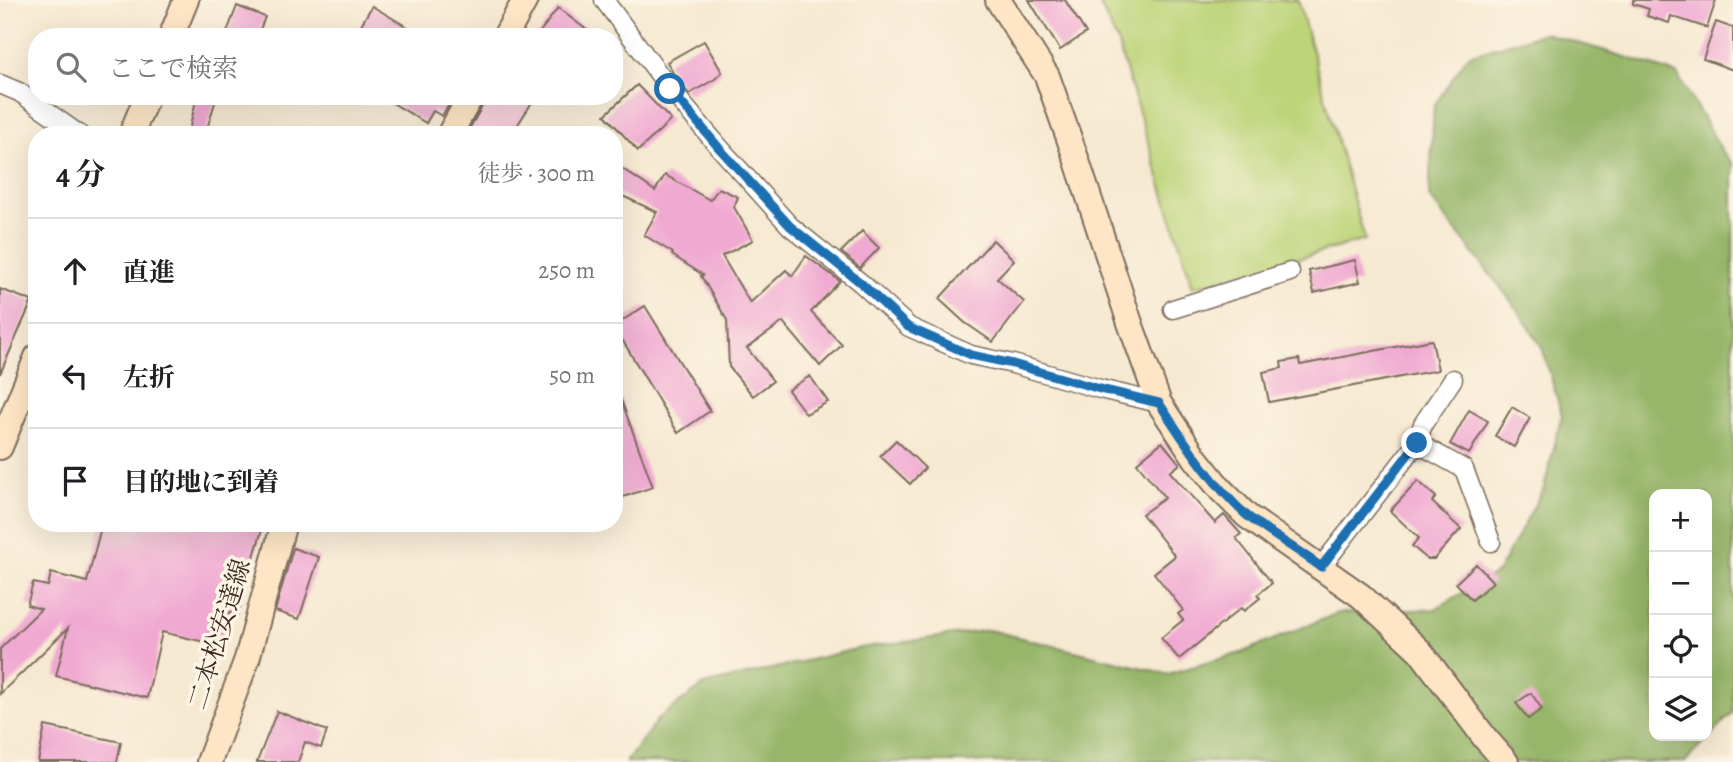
<!DOCTYPE html>
<html lang="ja">
<meta charset="utf-8">
<style>
:root{--surface:#fff;--page:#f6f6f6;--text:#202124;--muted:#757577;--line:#e0e0e0}
body{margin:0;font-family:Alegreya,"Noto Serif JP",serif;background:var(--page);color:var(--text)}
.controls{position:absolute;right:21px;bottom:21px;display:grid;overflow:hidden;border-radius:14px;box-shadow:0 7px 28px #0002}
.controls button{width:63px;height:63px;display:grid;place-items:center;padding:0;border:0;border-bottom:2px solid var(--line);background:var(--surface);color:var(--text);font:35px sans-serif}
.stop{position:absolute;width:21px;height:21px;margin:-16px;border:5px solid #1f6fb2;border-radius:50%;background:#fff}
.stop.end{background:#1f6fb2;border-color:#fff;box-shadow:0 2px 7px #0008}
.list{margin:0;padding:0;list-style:none}
h2{display:flex;justify-content:space-between;align-items:center;height:91px;margin:0;padding:0 28px;font-size:30px}
h2 small{font-size:23px;font-weight:400;color:var(--muted)}
.list li{display:grid;grid-template-columns:46px 1fr auto;gap:21px;align-items:center;box-sizing:border-box;height:105px;padding:0 28px;border-top:2px solid var(--line)}
.list b{display:block;font-size:26px;white-space:nowrap}
.list em{font-size:23px;font-style:normal;color:var(--muted)}
.icon{flex:none;width:38px;height:38px;fill:none;stroke:currentColor;stroke-width:2;stroke-linecap:round;stroke-linejoin:round}
.map{position:relative;flex:none;width:1733px;height:762px;overflow:hidden}
.search{position:absolute;background:var(--surface);box-shadow:0 7px 28px #0002;left:28px;top:28px;width:595px;height:77px;display:flex;align-items:center;gap:18px;box-sizing:border-box;padding:0 24px;border-radius:28px;color:var(--muted);font-size:26px}
.panel{position:absolute;background:var(--surface);box-shadow:0 7px 28px #0002;left:28px;top:126px;width:595px;height:406px;border-radius:28px}
.map>svg:first-child{display:block}
.green{fill:#bdd479;stroke:#7c7f4c;stroke-width:2}
.forest{fill:#96b669;stroke:#687044;stroke-width:2;fill-rule:evenodd}
.building{fill:#f0a9d1}
.lines{fill:none;stroke-linecap:round;stroke-linejoin:round}
.street-casing{stroke:#7c6d5d;stroke-width:21}
.secondary-casing{stroke:#7c6d5d;stroke-width:28}
.street{stroke:#fff;stroke-width:18}
.secondary{stroke:#fde5c5;stroke-width:24}
.route{stroke:#1f6fb2;stroke-width:9}
.labels{text-anchor:middle;stroke-width:7;stroke-linejoin:round;paint-order:stroke}
.street-label{font-size:26px;fill:#3b2a1e;stroke:#fcf5e5}
</style>
<div class="map">
<svg width="1733" height="762" viewBox="0 0 1733 762">
<rect width="100%" height="100%" fill="#fcf5e5"/>
<filter id="ink" filterUnits="userSpaceOnUse"><feTurbulence type="fractalNoise" baseFrequency=".0143" numOctaves="2"/><feDisplacementMap in="SourceGraphic" scale="14" xChannelSelector="R" yChannelSelector="G"/><feConvolveMatrix kernelMatrix="1 2 1 2 8 2 1 2 1" color-interpolation-filters="sRGB"/></filter>
<filter id="wash" filterUnits="userSpaceOnUse"><feTurbulence type="fractalNoise" baseFrequency=".00686" numOctaves="4" result="noise"/><feDisplacementMap in="SourceGraphic" scale="28" xChannelSelector="R" yChannelSelector="G"/><feGaussianBlur stdDeviation="1.57" result="paint"/><feColorMatrix in="noise" values="0 0 0 0 0 0 0 0 0 0 0 0 0 0 0 0 0 1.4 0 .05"/><feComposite in="paint" operator="in"/></filter>
<g filter="url(#wash)">
<rect width="100%" height="100%" fill="#f6e9d1"/>
<polygon class="green" points="1098,0 1298,0 1365,240 1193,287 1117,41"/>
<path class="forest" d="M1544,33L1619,55L1677,74L1722,151L1733,164V712L1685,762H626L658,719L704,685L860,648L989,630L1168,674L1241,653L1338,613L1435,609L1498,572L1544,488L1562,415L1542,347L1515,306L1429,197L1434,106L1468,55ZM1654,494H1707V736H1654Z"/>
<g id="blocks">
<g class="building">
<polygon points="1029,0 1065,0 1086,33 1060,50"/>
<polygon points="1633,0 1716,0 1707,28 1671,16 1669,23 1647,16 1649,9 1633,4"/>
<polygon points="237,6 265,17 257,37 225,37"/>
<polygon points="372,6 424,37 380,37 361,25"/>
<polygon points="558,8 596,37 536,37"/>
<polygon points="1716,22 1733,28 1733,70 1703,59"/>
<polygon points="704,41 722,72 715,79 689,94 674,75 667,62"/>
<polygon points="637,85 671,120 638,151 605,115"/>
<polygon points="197,96 217,96 205,135 188,135"/>
<polygon points="381,96 451,96 453,98 442,116 433,111 426,123"/>
<polygon points="486,96 519,96 531,104 511,135 475,135 468,131 484,103"/>
<polygon points="614,163 655,191 665,175 710,200 719,188 738,197 734,207 753,240 722,256 750,303 786,270 792,276 806,256 840,281 811,312 842,345 820,366 783,322 747,348 773,381 753,396 729,367 727,320 701,276 703,275 672,255 673,253 644,235 657,212 614,192"/>
<polygon points="862,231 879,248 860,268 841,252"/>
<polygon points="993,240 1014,260 997,278 1024,302 993,342 964,322 939,299"/>
<polygon points="1355,260 1360,282 1314,293 1309,271"/>
<polygon points="0,289 32,301 0,374"/>
<polygon points="645,306 710,411 678,433 614,326"/>
<polygon points="1432,340 1438,370 1269,402 1263,372 1282,368 1281,362 1299,359 1300,365"/>
<polygon points="810,376 828,402 806,414 788,390"/>
<polygon points="616,386 653,487 614,500 614,387"/>
<polygon points="1512,407 1530,418 1514,447 1495,436"/>
<polygon points="1469,410 1488,421 1469,454 1450,444"/>
<polygon points="896,440 925,468 910,484 880,456"/>
<polygon points="1162,442 1180,464 1170,472 1215,523 1224,515 1241,534 1236,538 1272,583 1257,595 1260,598 1244,611 1241,608 1179,659 1161,638 1183,620 1178,614 1183,610 1154,573 1175,556 1142,514 1165,498 1137,463"/>
<polygon points="1418,481 1436,497 1432,502 1461,529 1434,559 1427,559 1412,546 1419,538 1390,511"/>
<polygon points="102,523 264,523 237,615 230,613 222,646 162,632 147,698 56,676 68,628 0,694 0,649 41,609 27,605 33,583 48,586 51,573 87,582"/>
<polygon points="293,548 319,557 299,619 275,611"/>
<polygon points="1476,564 1493,582 1472,600 1456,583"/>
<polygon points="1531,693 1542,709 1528,719 1516,703"/>
<polygon points="277,711 327,731 321,748 305,742 298,762 257,762"/>
<polygon points="45,726 121,742 117,762 38,762"/>
</g>
</g>
</g>
<g filter="url(#ink)">
<use href="#blocks" fill-opacity="0" stroke="#7c6d5d" stroke-width="2"/>
<g class="lines">
<g class="street-casing">
<g id="street">
<polyline points="604,0 670,89 719,147 790,226 861,283 909,327 971,355 1013,364 1100,389 1159,403"/>
<polyline points="0,84 19,92 80,135"/>
<polyline points="1173,309 1290,272"/>
<polyline points="1417,443 1464,469 1491,542"/>
<polyline points="1321,567 1417,443 1423,424 1453,379"/>
</g>
</g>
<g class="secondary-casing">
<g id="secondary">
<polyline points="998,0 1047,76 1076,158 1130,323 1159,403 1196,459 1221,490 1247,516 1361,596 1420,651 1485,738 1506,762"/>
<polyline points="171,37 186,0"/>
<polyline points="505,37 525,0"/>
<polyline points="131,135 147,96"/>
<polyline points="449,135 471,96"/>
<polyline points="0,447 37,357"/>
<polyline points="209,762 247,659 284,523"/>
</g>
</g>
<use href="#street" class="street"/>
<use href="#secondary" class="secondary"/>
</g>
</g>
<g class="lines" filter="url(#ink)">
<path class="route" d="M670,89L719,148L790,226L861,283L908,327L971,355L1013,364L1100,389L1159,403C1185,442 1210,482 1245,514C1268,533 1297,549 1321,567L1417,443"/>
</g>
<g class="labels">
<g class="street-label">
<text transform="translate(219 634) rotate(-73)" y="9">二本松安達線</text>
</g>
</g>
</svg>
<div class="controls">
<button>+</button>
<button>−</button>
<button><svg class="icon" aria-label="locate" viewBox="0 0 24 24"><circle cx="12" cy="12" r="6"/><path d="M12 2v4M12 18v4M2 12h4M18 12h4"/></svg></button>
<button><svg class="icon" aria-label="layers" viewBox="0 0 24 24"><path d="M12 4l9 5-9 5-9-5zM3 14l9 5 9-5"/></svg></button>
</div>
<div class="stop" style="left:670px;top:89px"></div>
<div class="stop end" style="left:1417px;top:443px"></div>
<div class="search"><svg class="icon" aria-label="search" viewBox="0 0 24 24"><circle cx="10" cy="10" r="6"/><path d="M15 15l6 6"/></svg>ここで検索</div>
<section class="panel">
<h2>4 分<small>徒歩 · 300 m</small></h2>
<ul class="list">
<li><svg class="icon" aria-label="ahead" viewBox="0 0 24 24"><path d="M12 20V5M6 11l6-6 6 6"/></svg><div><b>直進</b></div><em>250 m</em></li>
<li><svg class="icon" aria-label="left" viewBox="0 0 24 24"><path d="M17 20v-9H6M10 6l-5 5 5 5"/></svg><div><b>左折</b></div><em>50 m</em></li>
<li><svg class="icon" aria-label="arrive" viewBox="0 0 24 24"><path d="M6 21V4h12l-3 4 3 4H6"/></svg><div><b>目的地に到着</b></div></li>
</ul>
</section>
</div>
